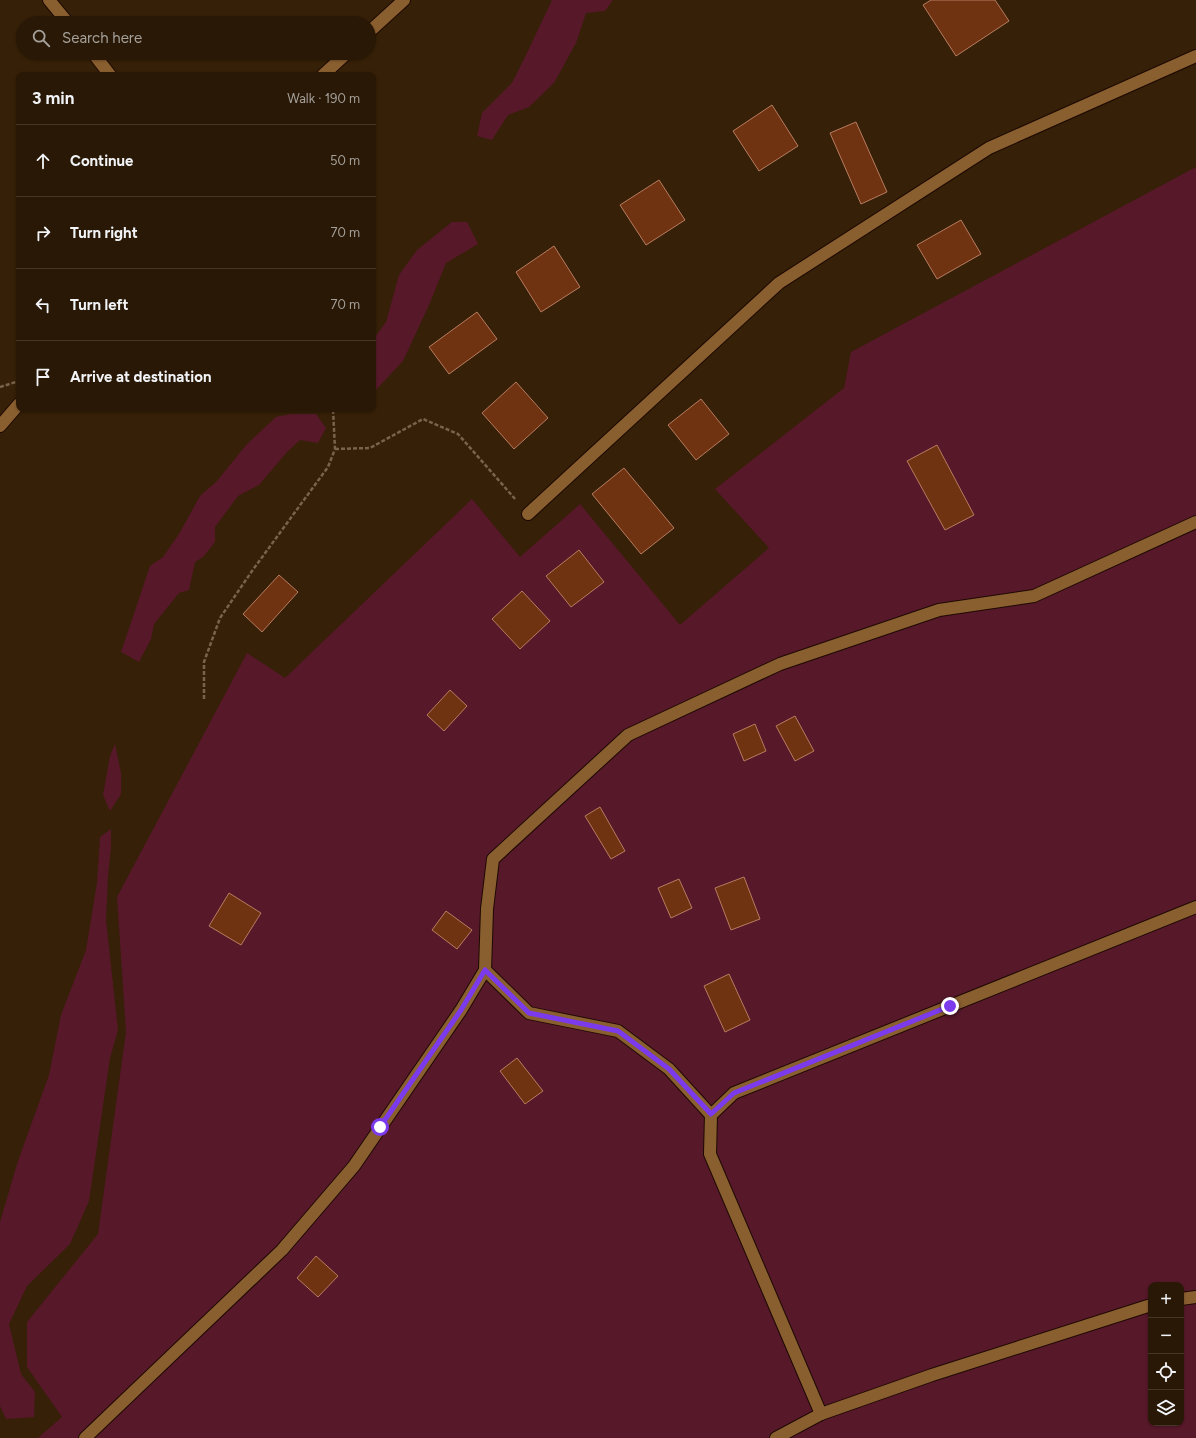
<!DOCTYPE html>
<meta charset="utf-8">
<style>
:root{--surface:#281805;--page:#342513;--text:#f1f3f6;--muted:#a5a09a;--line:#443727}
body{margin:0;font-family:Figtree,sans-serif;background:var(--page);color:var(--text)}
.controls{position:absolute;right:12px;bottom:12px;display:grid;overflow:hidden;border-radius:8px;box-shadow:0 1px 3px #0004}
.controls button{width:36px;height:36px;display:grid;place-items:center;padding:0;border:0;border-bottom:1px solid var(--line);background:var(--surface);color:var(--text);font:20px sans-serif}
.stop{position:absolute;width:12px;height:12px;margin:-9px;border:3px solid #7c3aed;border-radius:50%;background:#fff}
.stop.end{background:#7c3aed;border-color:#fff;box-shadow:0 1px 4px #0008}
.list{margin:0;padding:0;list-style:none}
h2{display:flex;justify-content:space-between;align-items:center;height:52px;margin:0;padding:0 16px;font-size:17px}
h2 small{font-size:13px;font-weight:400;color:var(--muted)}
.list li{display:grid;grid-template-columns:26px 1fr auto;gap:12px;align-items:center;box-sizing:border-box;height:72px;padding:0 16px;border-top:1px solid var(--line)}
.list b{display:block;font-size:15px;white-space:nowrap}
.list em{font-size:13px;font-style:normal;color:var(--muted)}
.icon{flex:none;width:22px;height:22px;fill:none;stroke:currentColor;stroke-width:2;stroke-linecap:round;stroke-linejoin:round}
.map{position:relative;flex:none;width:1196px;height:1438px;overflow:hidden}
.search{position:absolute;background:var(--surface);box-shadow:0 1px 3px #0004;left:16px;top:16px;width:360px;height:44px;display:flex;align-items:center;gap:10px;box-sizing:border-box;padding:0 14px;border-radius:22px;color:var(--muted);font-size:15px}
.panel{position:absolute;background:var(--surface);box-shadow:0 1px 3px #0004;left:16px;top:72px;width:360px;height:340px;border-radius:8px}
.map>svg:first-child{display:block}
.green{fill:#57182a;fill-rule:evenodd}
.building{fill:#703312;stroke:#b77c60}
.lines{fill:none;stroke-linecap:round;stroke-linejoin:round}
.lane-casing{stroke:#1d0900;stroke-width:14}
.street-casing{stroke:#1d0900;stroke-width:14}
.path{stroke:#7a634b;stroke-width:2.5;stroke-dasharray:4 2;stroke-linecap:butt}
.lane{stroke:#8a5f30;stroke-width:12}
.street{stroke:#8a5f30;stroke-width:12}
.route{stroke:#7c3aed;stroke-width:5}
</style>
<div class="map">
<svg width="1196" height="1438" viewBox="0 0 1196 1438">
<rect width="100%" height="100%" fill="#362007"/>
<g class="green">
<polygon points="552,0 613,0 605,11 586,13 576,43 554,83 529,107 508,115 492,140 477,136 482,113 512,83 526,55"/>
<path d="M1196,167V1438H38L62,1417L27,1367V1322L98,1234L126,1032L117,897L247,653L285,678L472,499L520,557L580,504L680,625L769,548L715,489L844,388L851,352ZM1151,1285H1181V1423H1151Z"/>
<polygon points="452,222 467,222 478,244 446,263 429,305 403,361 373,393 373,340 386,322 399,275 417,250"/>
<polygon points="291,414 316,414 326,428 318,443 300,440 287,452 259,485 238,496 215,527 215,542 203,557 195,562 189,590 179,593 154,624 151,639 139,662 121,652 150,566 163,557 179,534 200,496 216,482 247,444 276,417"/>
<polygon points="115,744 121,773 121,794 110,811 103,795 110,756"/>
<polygon points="111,829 111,847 108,877 106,920 118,1030 110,1058 89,1201 70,1244 27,1286 9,1324 21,1374 35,1392 34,1417 6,1419 0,1406 0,1222 18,1161 49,1075 61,1015 86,950 97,883 100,837"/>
</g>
<g class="building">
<polygon points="931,0 995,0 1009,21 956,56 923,5"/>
<polygon points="772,105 798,146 759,171 733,131"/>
<polygon points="856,122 887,192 861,204 830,133"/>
<polygon points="659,180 685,220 646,245 620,205"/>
<polygon points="961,220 981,254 937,279 917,245"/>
<polygon points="554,246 580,287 541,312 516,272"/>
<polygon points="477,312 497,339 449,374 429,347"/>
<polygon points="516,382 548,418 514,449 482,413"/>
<polygon points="701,399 729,434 696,460 668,425"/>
<polygon points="937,445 974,515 945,530 907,461"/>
<polygon points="624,468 674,528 641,554 592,494"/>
<polygon points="579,550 604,582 571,607 546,576"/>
<polygon points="279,575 298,592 262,632 243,614"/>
<polygon points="522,591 550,621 520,649 492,619"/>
<polygon points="450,690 467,706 444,731 427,715"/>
<polygon points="795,716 814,751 795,761 776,726"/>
<polygon points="755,724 766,751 744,761 733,734"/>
<polygon points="600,807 625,851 611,859 585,816"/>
<polygon points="744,877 760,919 731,930 715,888"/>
<polygon points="679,879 692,908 671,918 658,888"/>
<polygon points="229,893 261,913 241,945 209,926"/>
<polygon points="446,911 472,930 457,949 432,930"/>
<polygon points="729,974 750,1020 725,1032 704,986"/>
<polygon points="517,1058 543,1091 525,1104 500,1071"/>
<polygon points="316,1256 338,1276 318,1297 297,1278"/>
</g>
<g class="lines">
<g class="lane-casing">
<g id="lane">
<polyline points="0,426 19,404"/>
<polyline points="528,514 779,283 989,148 1196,56"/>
<polyline points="485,970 529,1013 618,1031 669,1069 711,1115"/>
<polyline points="1181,1299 1196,1297"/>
<polyline points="821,1414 710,1154 711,1115 734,1093 1196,907"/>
<polyline points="85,1438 282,1250 354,1166 461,1010 485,970 487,909 493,859 628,735 780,664 939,610 1034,596 1196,522"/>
<polyline points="776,1438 821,1414 932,1375 1151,1305"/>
</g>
</g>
<g class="street-casing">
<g id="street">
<polyline points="49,0 68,23"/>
<polyline points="369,32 404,0"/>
<polyline points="93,53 110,75"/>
<polyline points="323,75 347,53"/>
</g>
</g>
<g class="path">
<polyline points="0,387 19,381"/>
<polyline points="335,449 370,448 423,419 458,434 516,500"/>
<polyline points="204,699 204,662 220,618 252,571 328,467 335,449 333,409"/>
</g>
<use href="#lane" class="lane"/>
<use href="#street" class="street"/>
</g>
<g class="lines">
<polyline class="route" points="380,1127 461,1010 485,970 529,1013 618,1031 669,1069 711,1114 734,1093 950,1006"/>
</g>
</svg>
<div class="controls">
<button>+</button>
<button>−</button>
<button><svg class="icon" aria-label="locate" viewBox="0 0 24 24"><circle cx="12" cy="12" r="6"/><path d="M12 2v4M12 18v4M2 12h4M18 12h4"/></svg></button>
<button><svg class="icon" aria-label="layers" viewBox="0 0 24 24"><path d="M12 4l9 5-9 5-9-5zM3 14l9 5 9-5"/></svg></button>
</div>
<div class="stop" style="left:380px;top:1127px"></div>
<div class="stop end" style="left:950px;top:1006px"></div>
<div class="search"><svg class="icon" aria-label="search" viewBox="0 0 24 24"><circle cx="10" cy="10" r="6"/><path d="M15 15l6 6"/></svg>Search here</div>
<section class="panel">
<h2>3 min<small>Walk · 190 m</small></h2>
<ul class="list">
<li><svg class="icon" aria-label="ahead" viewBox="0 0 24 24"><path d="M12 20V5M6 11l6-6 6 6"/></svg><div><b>Continue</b></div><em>50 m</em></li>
<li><svg class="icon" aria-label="right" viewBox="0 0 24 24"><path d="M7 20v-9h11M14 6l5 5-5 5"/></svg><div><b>Turn right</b></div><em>70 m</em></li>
<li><svg class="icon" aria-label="left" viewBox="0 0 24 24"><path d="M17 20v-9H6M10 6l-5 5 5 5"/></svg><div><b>Turn left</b></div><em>70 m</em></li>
<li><svg class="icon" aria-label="arrive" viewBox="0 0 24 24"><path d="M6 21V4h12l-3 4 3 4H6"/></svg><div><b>Arrive at destination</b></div></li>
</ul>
</section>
</div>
